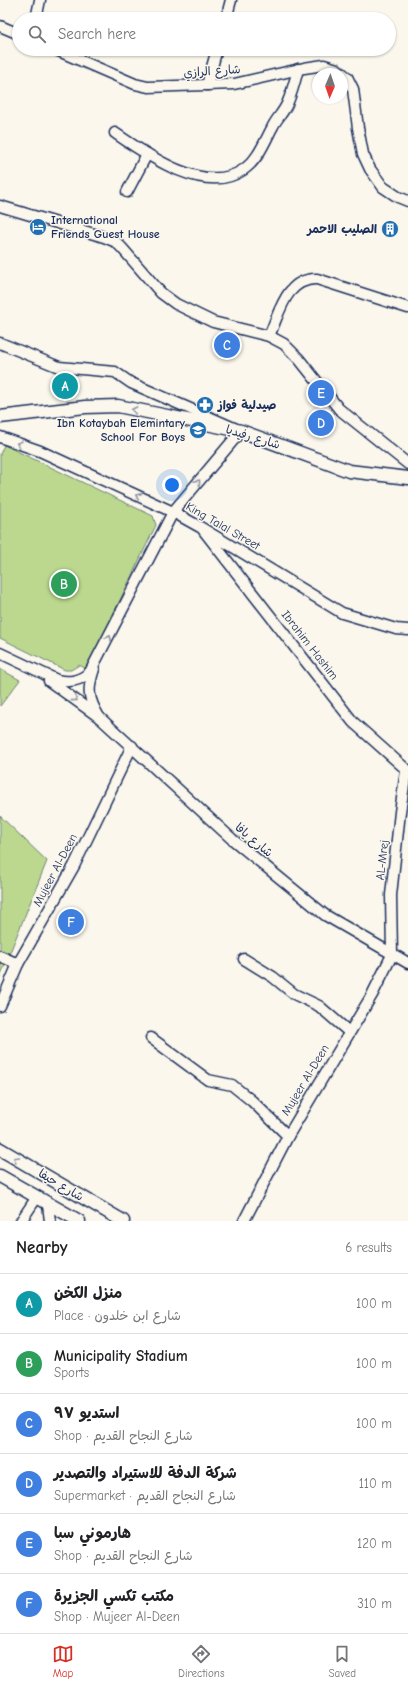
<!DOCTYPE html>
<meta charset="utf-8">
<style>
:root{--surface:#fff;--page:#f2f2f2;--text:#202124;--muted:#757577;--line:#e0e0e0;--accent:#d93025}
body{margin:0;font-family:"Comic Neue","Playpen Sans Arabic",sans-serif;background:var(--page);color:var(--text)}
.compass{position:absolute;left:312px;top:68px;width:36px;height:36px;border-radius:50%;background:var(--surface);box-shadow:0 1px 3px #0004;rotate:182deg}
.you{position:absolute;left:172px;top:485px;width:14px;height:14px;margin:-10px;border:3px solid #fff;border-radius:50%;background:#1a73e8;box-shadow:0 0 0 6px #1a73e833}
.badge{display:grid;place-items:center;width:26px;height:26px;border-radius:50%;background:var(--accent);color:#fff;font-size:13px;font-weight:700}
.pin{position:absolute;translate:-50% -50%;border:2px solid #fff;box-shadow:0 1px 4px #0006}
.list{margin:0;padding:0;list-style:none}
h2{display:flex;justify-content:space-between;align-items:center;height:52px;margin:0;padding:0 16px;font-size:17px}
h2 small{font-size:13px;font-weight:400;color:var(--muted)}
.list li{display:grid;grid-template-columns:26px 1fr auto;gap:12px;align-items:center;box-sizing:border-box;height:60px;padding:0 16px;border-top:1px solid var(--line)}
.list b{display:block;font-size:15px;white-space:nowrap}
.list p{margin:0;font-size:13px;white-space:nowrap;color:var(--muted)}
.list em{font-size:13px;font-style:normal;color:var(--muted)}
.icon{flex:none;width:22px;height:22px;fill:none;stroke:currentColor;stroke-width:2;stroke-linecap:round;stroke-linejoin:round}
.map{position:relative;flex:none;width:408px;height:1221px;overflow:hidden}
.search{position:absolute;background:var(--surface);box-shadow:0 1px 3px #0004;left:12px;right:12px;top:12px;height:44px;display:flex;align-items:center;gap:10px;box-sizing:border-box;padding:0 14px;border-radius:22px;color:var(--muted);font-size:15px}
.sheet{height:412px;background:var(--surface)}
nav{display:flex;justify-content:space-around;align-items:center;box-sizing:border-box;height:56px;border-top:1px solid var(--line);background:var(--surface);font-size:11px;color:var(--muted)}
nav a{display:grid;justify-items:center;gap:2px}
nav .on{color:var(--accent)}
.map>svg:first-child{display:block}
.park{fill:#bcd88f;stroke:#6c8476}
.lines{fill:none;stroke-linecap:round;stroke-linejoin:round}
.minor-casing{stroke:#1b2f5e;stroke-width:13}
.major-casing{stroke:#1b2f5e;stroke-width:15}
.minor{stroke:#fbf7ec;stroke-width:10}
.major{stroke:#fbf7ec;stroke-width:12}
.oneway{stroke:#8b93a5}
.labels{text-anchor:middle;stroke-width:3;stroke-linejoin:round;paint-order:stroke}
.street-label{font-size:12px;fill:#1b2f5e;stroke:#fbf7ec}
.poi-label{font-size:12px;font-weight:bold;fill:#1b2f5e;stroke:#fbf7ec;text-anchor:start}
</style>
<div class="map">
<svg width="408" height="1221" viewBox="0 0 408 1221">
<rect width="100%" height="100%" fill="#fbf7ec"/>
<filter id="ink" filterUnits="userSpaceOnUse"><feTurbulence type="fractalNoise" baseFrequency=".025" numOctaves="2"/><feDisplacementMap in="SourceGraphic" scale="8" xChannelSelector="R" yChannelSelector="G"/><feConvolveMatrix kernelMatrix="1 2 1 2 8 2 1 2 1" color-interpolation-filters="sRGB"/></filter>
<g filter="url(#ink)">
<g class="park">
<polygon points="4,445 153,516 156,525 87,669 79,665 71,670 65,670 0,638 0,454"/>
<polygon points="0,669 20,680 0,706"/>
<polygon points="0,816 47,861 0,977"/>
</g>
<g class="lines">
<g class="minor-casing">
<g id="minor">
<polyline points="36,19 40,0"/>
<polyline points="226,19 231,0"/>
<polyline points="0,26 19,34"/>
<polyline points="54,49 135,84 148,87 234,84 304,68 324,65 337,69 347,77 353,89 358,128 363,154 370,169 383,187 398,197 408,201"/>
<polyline points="207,85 217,49"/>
<path d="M115,133C147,155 205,196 243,170C258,160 264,143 272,128C276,119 283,113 287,104C292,93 295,81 298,69"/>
<polyline points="127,192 147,154"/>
<polyline points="0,206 104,237 116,242 122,248 161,293 176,304 213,322 269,336 284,344 299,359 339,409 408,464"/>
<path d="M269,336C280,312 286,278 317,279L408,308"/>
<path d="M0,343L59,367L115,372L131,383L241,431L173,512L90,672C80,681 70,683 57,680L0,653"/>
<polyline points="0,437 40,451 173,512 200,527 342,613 396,629 408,630"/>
<polyline points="204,531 353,722 408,771"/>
<path d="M49,681L99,717C88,698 87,690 94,669"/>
<polyline points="99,717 232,839 325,915 408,963"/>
<polyline points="0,956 18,964"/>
<polyline points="244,959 273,977 294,994 319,1006 349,1032"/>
<polyline points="0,1006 18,964 74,866 132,746"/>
<polyline points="151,1038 208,1080 232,1085 252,1101 288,1136"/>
<polyline points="48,1205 50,1221"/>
<polyline points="21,1221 37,1197"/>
<polyline points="244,1221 288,1136 372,995 392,955 391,895 400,812 406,771 408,770"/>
</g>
</g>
<g class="major-casing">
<g id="major">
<polyline points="0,417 85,407 118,406 241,431 349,471 408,478"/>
<polyline points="0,1149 123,1221"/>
<polyline points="0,1176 79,1221"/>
</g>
</g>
<use href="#minor" class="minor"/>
<use href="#major" class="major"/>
</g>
<defs><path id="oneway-chevron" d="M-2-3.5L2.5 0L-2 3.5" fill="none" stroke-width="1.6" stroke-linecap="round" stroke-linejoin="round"/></defs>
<g class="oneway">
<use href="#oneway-chevron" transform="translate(134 410) rotate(-169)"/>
<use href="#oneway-chevron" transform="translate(19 444) rotate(-161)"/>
<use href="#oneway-chevron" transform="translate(198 482) rotate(-50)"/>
<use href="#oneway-chevron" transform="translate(138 496) rotate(-155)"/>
<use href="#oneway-chevron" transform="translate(109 638) rotate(-63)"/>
<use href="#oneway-chevron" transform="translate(75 699) rotate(36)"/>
<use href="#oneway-chevron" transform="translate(16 1159) rotate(-149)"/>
</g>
</g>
<defs>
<g id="hotel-disc" transform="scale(0.9)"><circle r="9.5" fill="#1f6fb2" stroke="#fbf7ec"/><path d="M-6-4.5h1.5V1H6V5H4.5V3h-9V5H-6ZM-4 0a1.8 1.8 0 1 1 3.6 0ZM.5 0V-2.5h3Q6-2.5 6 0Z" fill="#fff"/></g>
<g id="building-disc" transform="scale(0.9)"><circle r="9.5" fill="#1f6fb2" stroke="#fbf7ec"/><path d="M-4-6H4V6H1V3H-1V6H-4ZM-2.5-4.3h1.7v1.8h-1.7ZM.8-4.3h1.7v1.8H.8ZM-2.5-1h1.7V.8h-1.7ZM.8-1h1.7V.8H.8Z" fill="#fff"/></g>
<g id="pharmacy-disc" transform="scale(0.9)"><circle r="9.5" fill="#1f6fb2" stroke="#fbf7ec"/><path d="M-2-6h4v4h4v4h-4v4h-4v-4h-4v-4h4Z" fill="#fff"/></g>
<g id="school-disc" transform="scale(0.9)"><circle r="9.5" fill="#1f6fb2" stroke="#fbf7ec"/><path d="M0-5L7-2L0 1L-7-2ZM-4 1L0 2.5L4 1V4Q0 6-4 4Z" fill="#fff"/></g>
</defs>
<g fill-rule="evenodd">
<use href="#hotel-disc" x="38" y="227"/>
<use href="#building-disc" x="390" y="229"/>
<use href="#pharmacy-disc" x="205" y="405"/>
<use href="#school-disc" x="198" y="430"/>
</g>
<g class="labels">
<g class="street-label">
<text transform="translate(212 71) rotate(-4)" y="4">شارع الرازي</text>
<text transform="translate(253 437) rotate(17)" y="4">شارع رفيديا</text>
<text transform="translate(223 526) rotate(30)" y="4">King Talal Street</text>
<text transform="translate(310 645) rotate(52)" y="4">Ibrahim Hashim</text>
<text transform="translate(254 840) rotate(40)" y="4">شارع يافا</text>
<text transform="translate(382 860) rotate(-84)" y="4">AL-Mrej</text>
<text transform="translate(55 870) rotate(-62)" y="4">Mujeer Al-Deen</text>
<text transform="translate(305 1080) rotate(-59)" y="4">Mujeer Al-Deen</text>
<text transform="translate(61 1185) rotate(31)" y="4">شارع حيفا</text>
</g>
<g class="poi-label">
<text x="51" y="224">International<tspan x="51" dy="14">Friends Guest House</tspan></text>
<text x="377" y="233" text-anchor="end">الصليب الاحمر</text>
<text x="218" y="409">صيدلية فواز</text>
<text x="185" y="427" text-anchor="end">Ibn Kotaybah Elemintary<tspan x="185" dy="14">School For Boys</tspan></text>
</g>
</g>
</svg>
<svg class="compass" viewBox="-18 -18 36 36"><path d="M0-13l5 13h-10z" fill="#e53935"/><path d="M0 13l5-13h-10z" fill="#757577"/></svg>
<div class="you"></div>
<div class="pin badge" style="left:65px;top:386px;background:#0f9aa8">A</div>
<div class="pin badge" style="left:64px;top:584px;background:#2e9e5b">B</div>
<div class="pin badge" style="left:227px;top:345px;background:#3f7fe0">C</div>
<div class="pin badge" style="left:321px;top:423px;background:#3f7fe0">D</div>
<div class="pin badge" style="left:321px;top:393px;background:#3f7fe0">E</div>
<div class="pin badge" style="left:71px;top:922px;background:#3f7fe0">F</div>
<div class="search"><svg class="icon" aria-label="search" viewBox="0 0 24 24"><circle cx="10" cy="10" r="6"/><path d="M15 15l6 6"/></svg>Search here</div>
</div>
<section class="sheet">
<h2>Nearby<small>6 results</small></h2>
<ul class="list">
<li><span class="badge" style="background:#0f9aa8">A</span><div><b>منزل الكخن</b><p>Place · شارع ابن خلدون</p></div><em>100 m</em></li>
<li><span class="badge" style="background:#2e9e5b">B</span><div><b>Municipality Stadium</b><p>Sports</p></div><em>100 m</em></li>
<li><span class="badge" style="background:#3f7fe0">C</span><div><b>استديو ٩٧</b><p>Shop · شارع النجاح القديم</p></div><em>100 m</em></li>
<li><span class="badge" style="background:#3f7fe0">D</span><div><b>شركة الدفة للاستيراد والتصدير</b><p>Supermarket · شارع النجاح القديم</p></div><em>110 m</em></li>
<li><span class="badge" style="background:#3f7fe0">E</span><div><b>هارموني سبا</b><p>Shop · شارع النجاح القديم</p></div><em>120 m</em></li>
<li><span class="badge" style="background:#3f7fe0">F</span><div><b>مكتب تكسي الجزيرة</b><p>Shop · Mujeer Al-Deen</p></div><em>310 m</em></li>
</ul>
</section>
<nav>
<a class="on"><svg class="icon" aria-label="map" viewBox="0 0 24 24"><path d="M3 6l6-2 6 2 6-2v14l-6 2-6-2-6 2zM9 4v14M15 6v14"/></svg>Map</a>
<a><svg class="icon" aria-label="directions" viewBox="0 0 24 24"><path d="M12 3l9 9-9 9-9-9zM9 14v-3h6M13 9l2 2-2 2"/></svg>Directions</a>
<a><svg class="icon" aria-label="saved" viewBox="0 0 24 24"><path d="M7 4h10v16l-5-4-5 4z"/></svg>Saved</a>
</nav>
